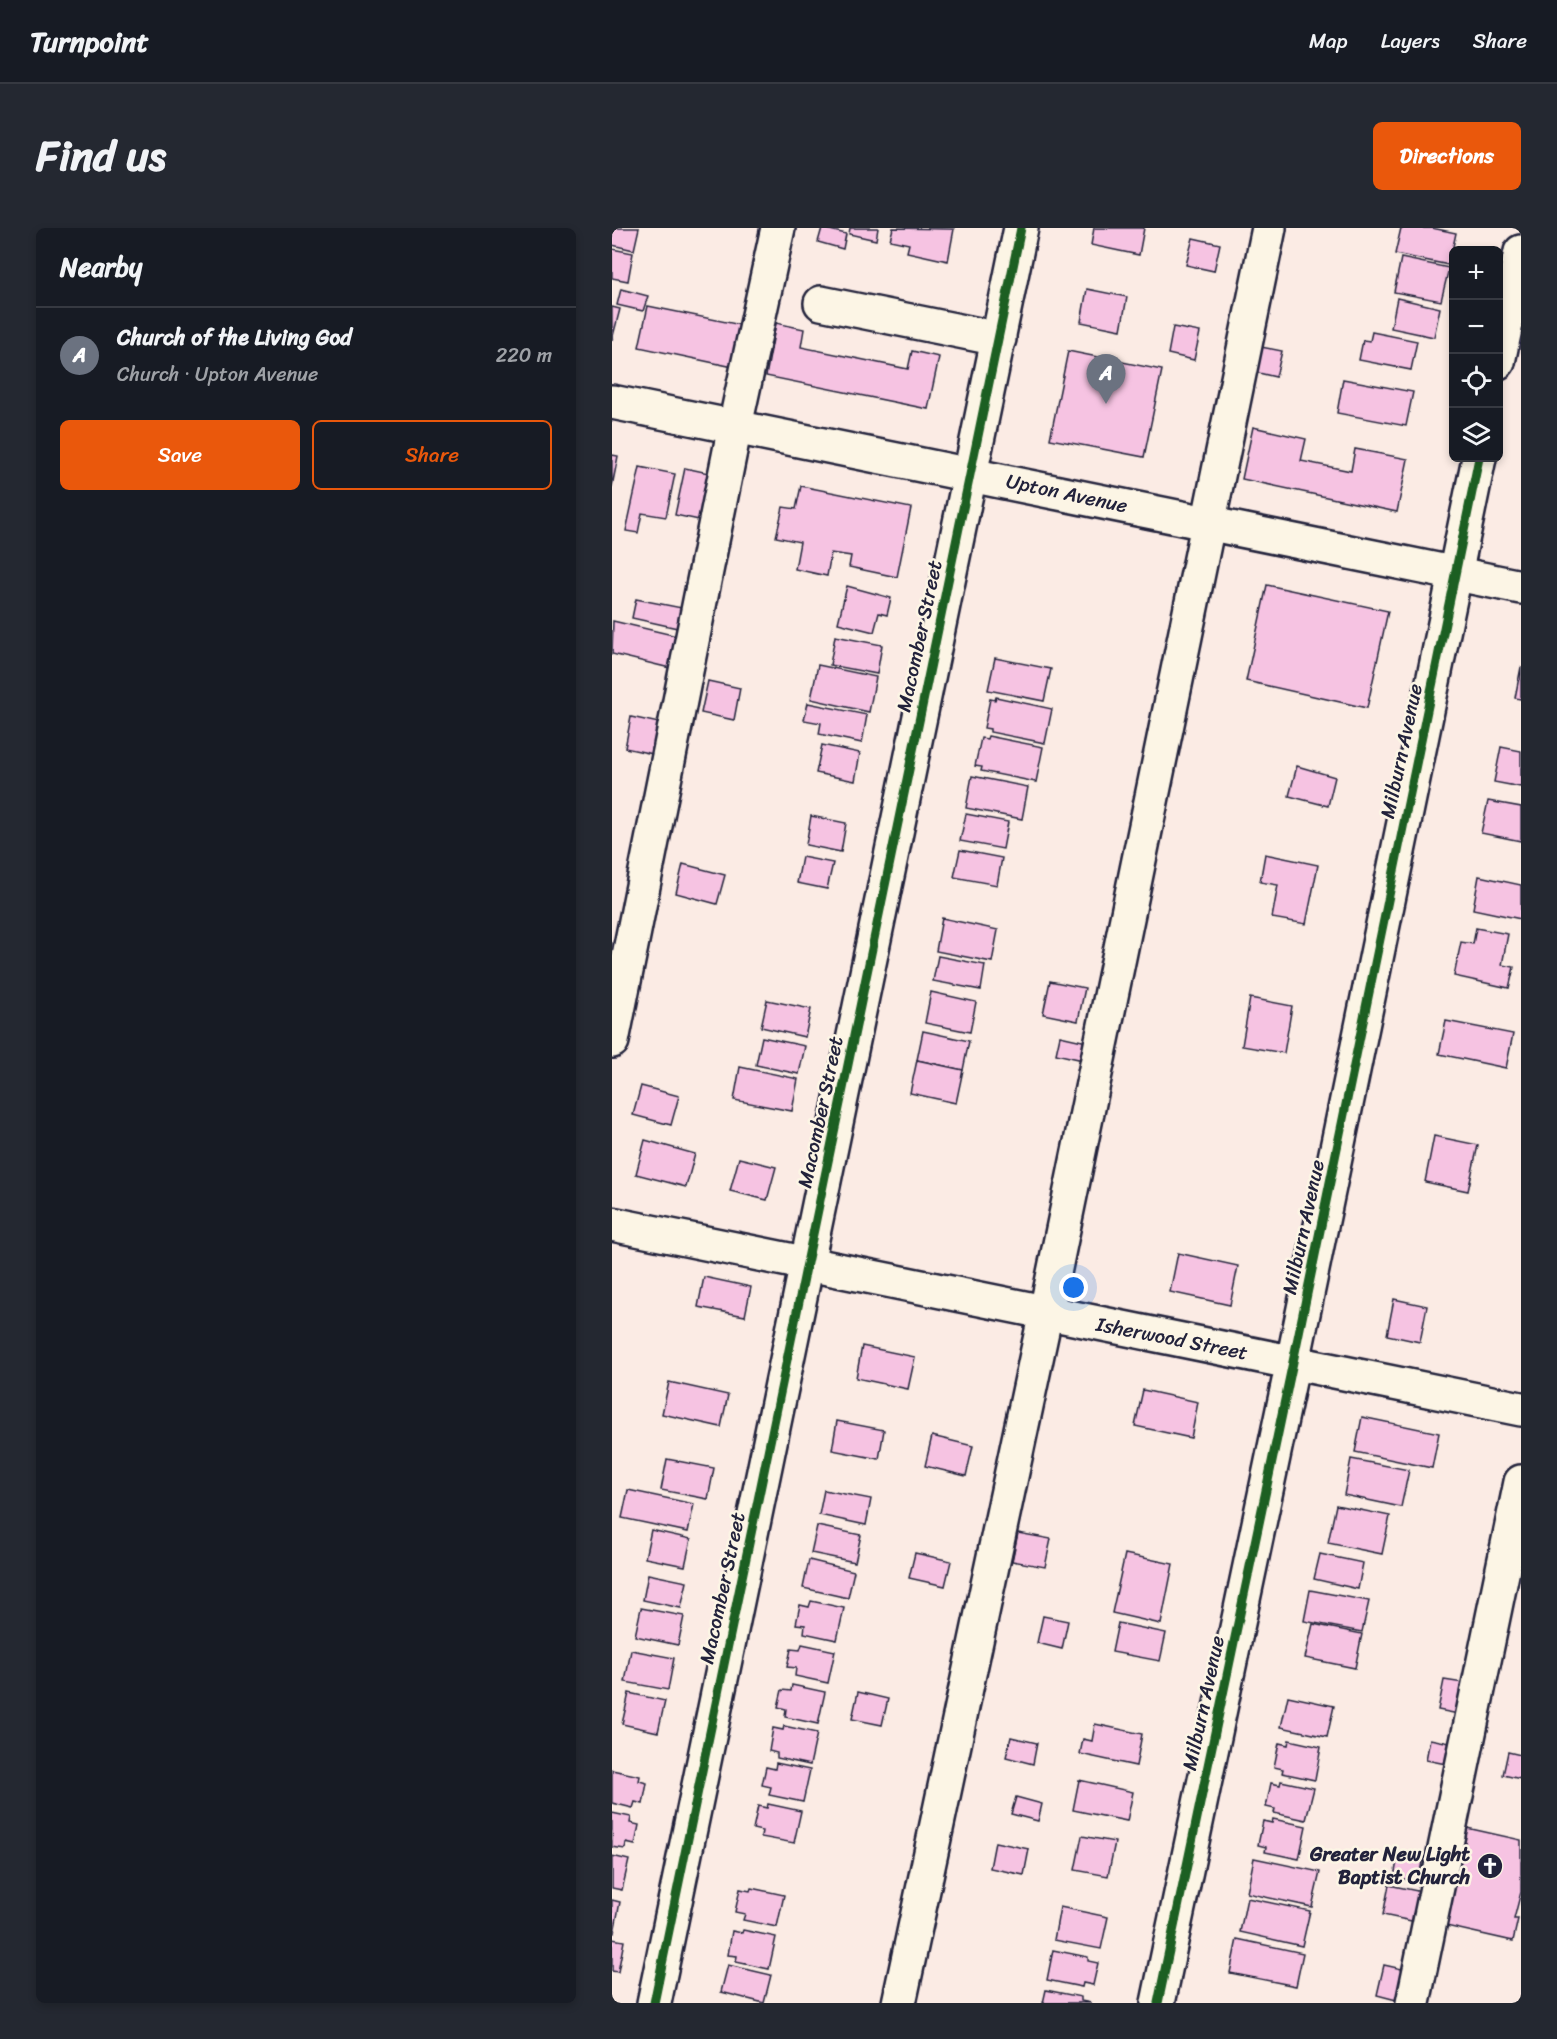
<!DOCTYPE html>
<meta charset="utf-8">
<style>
:root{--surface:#171b24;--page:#242831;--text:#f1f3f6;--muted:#9ea1a6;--line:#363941;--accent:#ea580c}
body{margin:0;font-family:Sriracha,sans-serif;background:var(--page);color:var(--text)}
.controls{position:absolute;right:18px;top:18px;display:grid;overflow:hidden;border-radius:9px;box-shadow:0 3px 9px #0003}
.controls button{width:54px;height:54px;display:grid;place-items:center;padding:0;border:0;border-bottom:2px solid var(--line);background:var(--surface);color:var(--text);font:30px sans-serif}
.you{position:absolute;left:462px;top:1060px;width:21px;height:21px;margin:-15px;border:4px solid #fff;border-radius:50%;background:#1a73e8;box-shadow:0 0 0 9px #1a73e833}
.badge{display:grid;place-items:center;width:39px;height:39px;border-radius:50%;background:var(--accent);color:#fff;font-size:20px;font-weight:700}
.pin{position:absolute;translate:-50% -50px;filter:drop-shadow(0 2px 3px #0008)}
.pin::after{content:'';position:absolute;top:32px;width:21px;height:18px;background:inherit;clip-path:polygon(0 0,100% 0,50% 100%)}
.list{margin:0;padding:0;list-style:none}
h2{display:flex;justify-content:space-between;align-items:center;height:78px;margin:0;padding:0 24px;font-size:26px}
h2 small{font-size:20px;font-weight:400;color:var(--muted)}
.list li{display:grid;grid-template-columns:39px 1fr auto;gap:18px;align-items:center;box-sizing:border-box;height:96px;padding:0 24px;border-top:2px solid var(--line)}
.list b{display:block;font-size:22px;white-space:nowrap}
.list p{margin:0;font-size:20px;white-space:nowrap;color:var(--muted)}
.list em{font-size:20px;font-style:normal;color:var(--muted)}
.actions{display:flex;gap:12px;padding:18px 24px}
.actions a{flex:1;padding:14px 0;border:2px solid var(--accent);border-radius:9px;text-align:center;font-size:21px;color:var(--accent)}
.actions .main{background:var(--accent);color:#fff}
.icon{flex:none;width:33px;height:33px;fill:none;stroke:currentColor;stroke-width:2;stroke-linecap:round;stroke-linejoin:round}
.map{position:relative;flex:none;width:909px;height:1775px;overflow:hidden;border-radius:9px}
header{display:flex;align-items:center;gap:36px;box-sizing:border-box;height:84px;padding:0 30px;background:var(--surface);border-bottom:2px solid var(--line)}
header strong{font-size:28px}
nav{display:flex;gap:33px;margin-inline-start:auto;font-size:21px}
.intro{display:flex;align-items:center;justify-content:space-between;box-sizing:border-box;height:144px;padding:0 36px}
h1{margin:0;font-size:42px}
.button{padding:15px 27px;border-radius:9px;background:var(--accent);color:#fff;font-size:21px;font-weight:700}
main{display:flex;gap:36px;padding:0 36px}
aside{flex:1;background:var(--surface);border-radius:9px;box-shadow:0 3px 9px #0003}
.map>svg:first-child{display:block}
.building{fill:#f6c3e2;stroke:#22223b;stroke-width:1.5}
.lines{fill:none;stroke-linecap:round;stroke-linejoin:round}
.minor-casing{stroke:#22223b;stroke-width:38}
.minor{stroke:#fcf5e5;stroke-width:33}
.cycleway-casing{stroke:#fcf5e5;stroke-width:13}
.cycleway{stroke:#1b5e20;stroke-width:9}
.labels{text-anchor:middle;stroke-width:5;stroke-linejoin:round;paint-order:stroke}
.street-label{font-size:20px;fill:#22223b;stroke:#fcf5e5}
.poi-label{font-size:20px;font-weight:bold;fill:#22223b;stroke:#fcf5e5;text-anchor:end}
</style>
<header>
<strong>Turnpoint</strong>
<nav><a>Map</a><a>Layers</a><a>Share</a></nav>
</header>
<div class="intro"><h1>Find us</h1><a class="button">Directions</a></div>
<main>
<aside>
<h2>Nearby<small></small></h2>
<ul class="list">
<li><span class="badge" style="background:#6b7280">A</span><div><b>Church of the Living God</b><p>Church · Upton Avenue</p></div><em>220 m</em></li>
</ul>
<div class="actions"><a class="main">Save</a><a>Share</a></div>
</aside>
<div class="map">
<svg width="909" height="1775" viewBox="0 0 909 1775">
<rect width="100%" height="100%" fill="#fbebe4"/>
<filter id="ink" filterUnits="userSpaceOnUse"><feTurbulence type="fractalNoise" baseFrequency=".0167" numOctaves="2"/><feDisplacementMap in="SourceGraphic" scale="12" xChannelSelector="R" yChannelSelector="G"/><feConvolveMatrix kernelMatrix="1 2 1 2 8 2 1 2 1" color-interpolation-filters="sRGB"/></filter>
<g filter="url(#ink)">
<g class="building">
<polygon points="0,0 27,0 22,22 0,17"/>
<polygon points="210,0 234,6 231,21 206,14"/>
<polygon points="238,0 266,0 264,12 237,6"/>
<polygon points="281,0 342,1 336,33 295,24 297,16 278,12"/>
<polygon points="482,0 532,0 527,27 479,17"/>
<polygon points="789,0 820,0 844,5 837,37 783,26"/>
<polygon points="581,10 608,16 602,43 574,37"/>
<polygon points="0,21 21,25 16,53 0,50"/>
<polygon points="789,30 837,40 829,73 782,64"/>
<polygon points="9,61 36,68 31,83 5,77"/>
<polygon points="475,61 515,69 509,102 469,94"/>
<polygon points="785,70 828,80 822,109 779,100"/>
<polygon points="36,78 134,98 126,140 27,119"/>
<polygon points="0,79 8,81 0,112"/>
<polygon points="164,95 192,101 189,119 296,141 300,123 327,129 316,181 154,148"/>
<polygon points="561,99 588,104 582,132 556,126"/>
<polygon points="760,104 805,113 799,142 747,132 751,112 758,113"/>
<polygon points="644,118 670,123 664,149 638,143"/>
<polygon points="456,123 550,142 532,229 438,211"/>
<polygon points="731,151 801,164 794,198 725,185"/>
<polygon points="641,199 694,211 689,233 739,243 743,221 796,231 785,284 630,251"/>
<polygon points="0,227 6,228 0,259"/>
<polygon points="28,239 63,246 54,289 30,285 26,305 14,303"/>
<polygon points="73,240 106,247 97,294 63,287"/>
<polygon points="189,258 299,280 285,349 237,339 239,328 219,325 215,348 183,341 188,314 164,309 171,279 184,281"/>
<polygon points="655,357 776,383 755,480 634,453"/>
<polygon points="235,358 279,370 275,387 267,385 262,404 226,395"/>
<polygon points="24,371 75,381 70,401 20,390"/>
<polygon points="1,393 65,408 58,440 0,426"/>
<polygon points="223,408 270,417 265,446 218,437"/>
<polygon points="383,430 439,441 432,473 376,462"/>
<polygon points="206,437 264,449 257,484 199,471"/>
<polygon points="909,439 909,471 903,470"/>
<polygon points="96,453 128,460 122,492 89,485"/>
<polygon points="384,469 440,481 433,515 378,504 378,501 372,500 378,471 383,472"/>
<polygon points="196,475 255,487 250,515 207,506 209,495 192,492"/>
<polygon points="19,489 47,495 41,526 13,520"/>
<polygon points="376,508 431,519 424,554 369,543 370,539 363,538 369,510 375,511"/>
<polygon points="210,517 248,525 243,553 204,545"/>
<polygon points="889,519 909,523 909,559 882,554"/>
<polygon points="685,538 723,549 716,578 677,568"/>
<polygon points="360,548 416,559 410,591 354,580"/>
<polygon points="876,573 909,579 909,613 869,605"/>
<polygon points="354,586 396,594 391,621 348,613"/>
<polygon points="199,588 234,595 229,624 194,617"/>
<polygon points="348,622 390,630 385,657 342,649"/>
<polygon points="653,626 706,637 694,696 660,690 666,657 648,654"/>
<polygon points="190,629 221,635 215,661 185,655"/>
<polygon points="71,636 113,647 105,676 64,665"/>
<polygon points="867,648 909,657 909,691 861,681"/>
<polygon points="330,690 386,702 380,734 324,723"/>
<polygon points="864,700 896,706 890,737 902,739 897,760 842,748 849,714 861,716"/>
<polygon points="326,728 373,737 369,762 321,753"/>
<polygon points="438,753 473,760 466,793 431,786"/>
<polygon points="319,764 364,774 358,804 313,795"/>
<polygon points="638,770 680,778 672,825 630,818"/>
<polygon points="155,772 199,781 193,809 149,799"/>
<polygon points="834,793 901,806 894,840 827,826"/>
<polygon points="311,803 357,813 351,842 305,832"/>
<polygon points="448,808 475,814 471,832 444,826"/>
<polygon points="150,809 193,818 187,846 144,837"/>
<polygon points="305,832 351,842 344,875 298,865"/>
<polygon points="128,839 186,851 180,883 122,872"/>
<polygon points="29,858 67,868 59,897 21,887"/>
<polygon points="822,908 866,917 856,963 813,954"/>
<polygon points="33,912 83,926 74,959 24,946"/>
<polygon points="127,930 164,939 155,972 118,963"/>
<polygon points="566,1025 626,1038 618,1077 558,1064"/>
<polygon points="92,1049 139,1059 133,1088 86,1079"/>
<polygon points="782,1071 815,1078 808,1114 775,1107"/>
<polygon points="250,1118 303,1129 296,1161 244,1150"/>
<polygon points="57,1154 116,1167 109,1199 50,1186"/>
<polygon points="531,1162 586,1174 579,1210 523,1198"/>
<polygon points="750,1189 827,1205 820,1240 743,1224"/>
<polygon points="225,1193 272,1202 267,1231 220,1222"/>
<polygon points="320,1208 361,1218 354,1248 313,1238"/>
<polygon points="55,1231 102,1240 96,1271 49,1262"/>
<polygon points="739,1231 797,1242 789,1279 732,1267"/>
<polygon points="16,1262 82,1276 76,1304 10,1290"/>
<polygon points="212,1262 259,1271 254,1297 207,1287"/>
<polygon points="724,1277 778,1288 770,1326 716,1315"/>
<polygon points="205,1298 249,1307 243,1334 199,1325"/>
<polygon points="39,1302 79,1311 73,1338 33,1330"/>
<polygon points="406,1305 439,1311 433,1339 400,1333"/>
<polygon points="303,1325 339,1333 333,1358 297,1350"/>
<polygon points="513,1326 561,1336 549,1396 500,1385"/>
<polygon points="708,1326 751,1335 746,1361 702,1351"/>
<polygon points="197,1332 242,1343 236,1370 191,1360"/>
<polygon points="36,1346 75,1354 69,1380 31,1372"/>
<polygon points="698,1362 757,1373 750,1404 692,1393"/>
<polygon points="199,1373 232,1380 225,1412 192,1405 193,1397 184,1396 188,1377 197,1379"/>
<polygon points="29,1380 72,1388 66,1417 23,1408"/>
<polygon points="431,1388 456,1393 450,1421 425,1415"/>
<polygon points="506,1395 554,1405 548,1433 500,1424"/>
<polygon points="701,1396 750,1406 743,1440 693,1430"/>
<polygon points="190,1416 223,1423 216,1455 183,1448 184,1440 175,1439 179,1421 188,1422"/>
<polygon points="19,1422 62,1430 56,1462 13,1454"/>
<polygon points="832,1452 858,1456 852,1487 826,1482"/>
<polygon points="180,1457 213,1464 206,1496 173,1489 174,1481 166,1479 170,1462 179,1463"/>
<polygon points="246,1464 276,1471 270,1497 240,1491"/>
<polygon points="17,1465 53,1473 46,1504 10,1496"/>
<polygon points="676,1468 722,1478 715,1509 669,1499"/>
<polygon points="483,1496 530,1506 524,1538 468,1526 471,1511 480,1513"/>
<polygon points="172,1498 205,1505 198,1537 165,1530 165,1525 157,1523 161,1500 171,1502"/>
<polygon points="399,1509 425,1515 421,1536 394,1529"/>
<polygon points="818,1511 843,1516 839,1537 814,1532"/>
<polygon points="677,1512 709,1519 703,1552 670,1545 671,1541 662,1539 667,1515 676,1517"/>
<polygon points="896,1524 909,1527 909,1551 891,1547"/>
<polygon points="164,1535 198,1542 191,1574 157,1567 159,1559 150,1557 154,1539 163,1541"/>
<polygon points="0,1542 28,1548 27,1553 35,1555 31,1576 23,1574 21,1580 0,1575"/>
<polygon points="467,1552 521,1564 515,1593 461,1582"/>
<polygon points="669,1553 702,1560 694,1592 662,1585 663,1581 654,1579 659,1555 668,1557"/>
<polygon points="404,1569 430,1576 426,1593 399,1586"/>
<polygon points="156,1576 189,1583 182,1615 149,1609 150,1603 141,1601 146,1578 155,1580"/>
<polygon points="0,1585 19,1589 18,1595 27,1597 23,1617 14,1615 13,1621 0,1619"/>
<polygon points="661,1591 694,1598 687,1631 653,1624 654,1619 646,1617 651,1593 660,1595"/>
<polygon points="855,1600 909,1612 909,1664 902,1691 906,1691 901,1713 834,1698"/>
<polygon points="470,1608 503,1614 496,1648 463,1642"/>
<polygon points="383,1614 417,1621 412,1647 378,1640"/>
<polygon points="787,1623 811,1629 806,1654 782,1649"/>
<polygon points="0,1628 17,1632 10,1662 0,1660"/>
<polygon points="642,1630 708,1644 700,1679 635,1665"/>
<polygon points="777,1657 815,1665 809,1695 771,1687"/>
<polygon points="139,1660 172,1667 165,1699 131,1692 133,1686 123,1684 128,1661 138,1663"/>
<polygon points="635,1670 698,1683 690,1718 628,1704"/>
<polygon points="0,1672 8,1674 2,1705 0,1704"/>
<polygon points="448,1679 496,1689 489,1721 442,1712"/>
<polygon points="131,1702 164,1709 157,1741 124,1734 125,1728 116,1727 120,1703 130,1705"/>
<polygon points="0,1711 12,1713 6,1744 0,1743"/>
<polygon points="625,1711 691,1725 684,1758 618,1745"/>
<polygon points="441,1722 476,1729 476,1733 486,1735 481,1757 471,1755 470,1759 435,1752"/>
<polygon points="116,1737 159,1747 152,1775 109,1764"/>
<polygon points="772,1737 799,1743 792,1774 765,1767"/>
<polygon points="434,1762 469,1769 469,1773 479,1775 431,1775"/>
</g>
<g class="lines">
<g class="minor-casing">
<g id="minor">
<polyline points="209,75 387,111"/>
<polyline points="886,134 909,24"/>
<polyline points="0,174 909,359"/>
<polyline points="0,813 123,198 166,0"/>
<polyline points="0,996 909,1181"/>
<polyline points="42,1775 409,0"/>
<polyline points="287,1775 434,1084 657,0"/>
<polyline points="546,1775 681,1134 867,230"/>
<polyline points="801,1775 909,1254"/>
</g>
</g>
<use href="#minor" class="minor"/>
<g class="cycleway-casing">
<g id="cycleway">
<polyline points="42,1775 409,0"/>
<polyline points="546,1775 681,1134 867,230"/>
</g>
</g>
<use href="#cycleway" class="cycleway"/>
</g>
</g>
<defs>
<g id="church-disc" transform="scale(1.35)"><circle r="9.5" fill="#22223b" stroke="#fcf5e5"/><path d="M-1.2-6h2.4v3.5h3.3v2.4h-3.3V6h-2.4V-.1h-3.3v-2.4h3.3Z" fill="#fff"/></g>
</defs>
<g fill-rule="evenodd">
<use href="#church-disc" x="878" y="1638"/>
</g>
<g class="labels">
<g class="street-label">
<text transform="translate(455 265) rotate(12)" y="7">Upton Avenue</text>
<text transform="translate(307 408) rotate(-78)" y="7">Macomber Street</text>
<text transform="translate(789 523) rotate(-78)" y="7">Milburn Avenue</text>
<text transform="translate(208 884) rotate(-78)" y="7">Macomber Street</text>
<text transform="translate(691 999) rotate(-78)" y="7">Milburn Avenue</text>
<text transform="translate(560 1110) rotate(11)" y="7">Isherwood Street</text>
<text transform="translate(110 1360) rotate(-78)" y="7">Macomber Street</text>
<text transform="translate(591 1475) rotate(-78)" y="7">Milburn Avenue</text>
</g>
<g class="poi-label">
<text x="858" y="1633">Greater New Light<tspan x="858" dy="23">Baptist Church</tspan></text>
</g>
</g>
</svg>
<div class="controls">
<button>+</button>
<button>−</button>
<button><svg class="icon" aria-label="locate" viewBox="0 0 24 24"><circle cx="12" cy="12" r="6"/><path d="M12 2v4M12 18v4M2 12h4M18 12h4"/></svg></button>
<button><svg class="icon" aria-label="layers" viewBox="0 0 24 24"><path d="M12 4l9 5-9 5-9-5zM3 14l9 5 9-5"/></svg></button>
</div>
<div class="you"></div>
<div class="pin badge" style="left:494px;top:176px;background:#6b7280">A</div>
</div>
</main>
